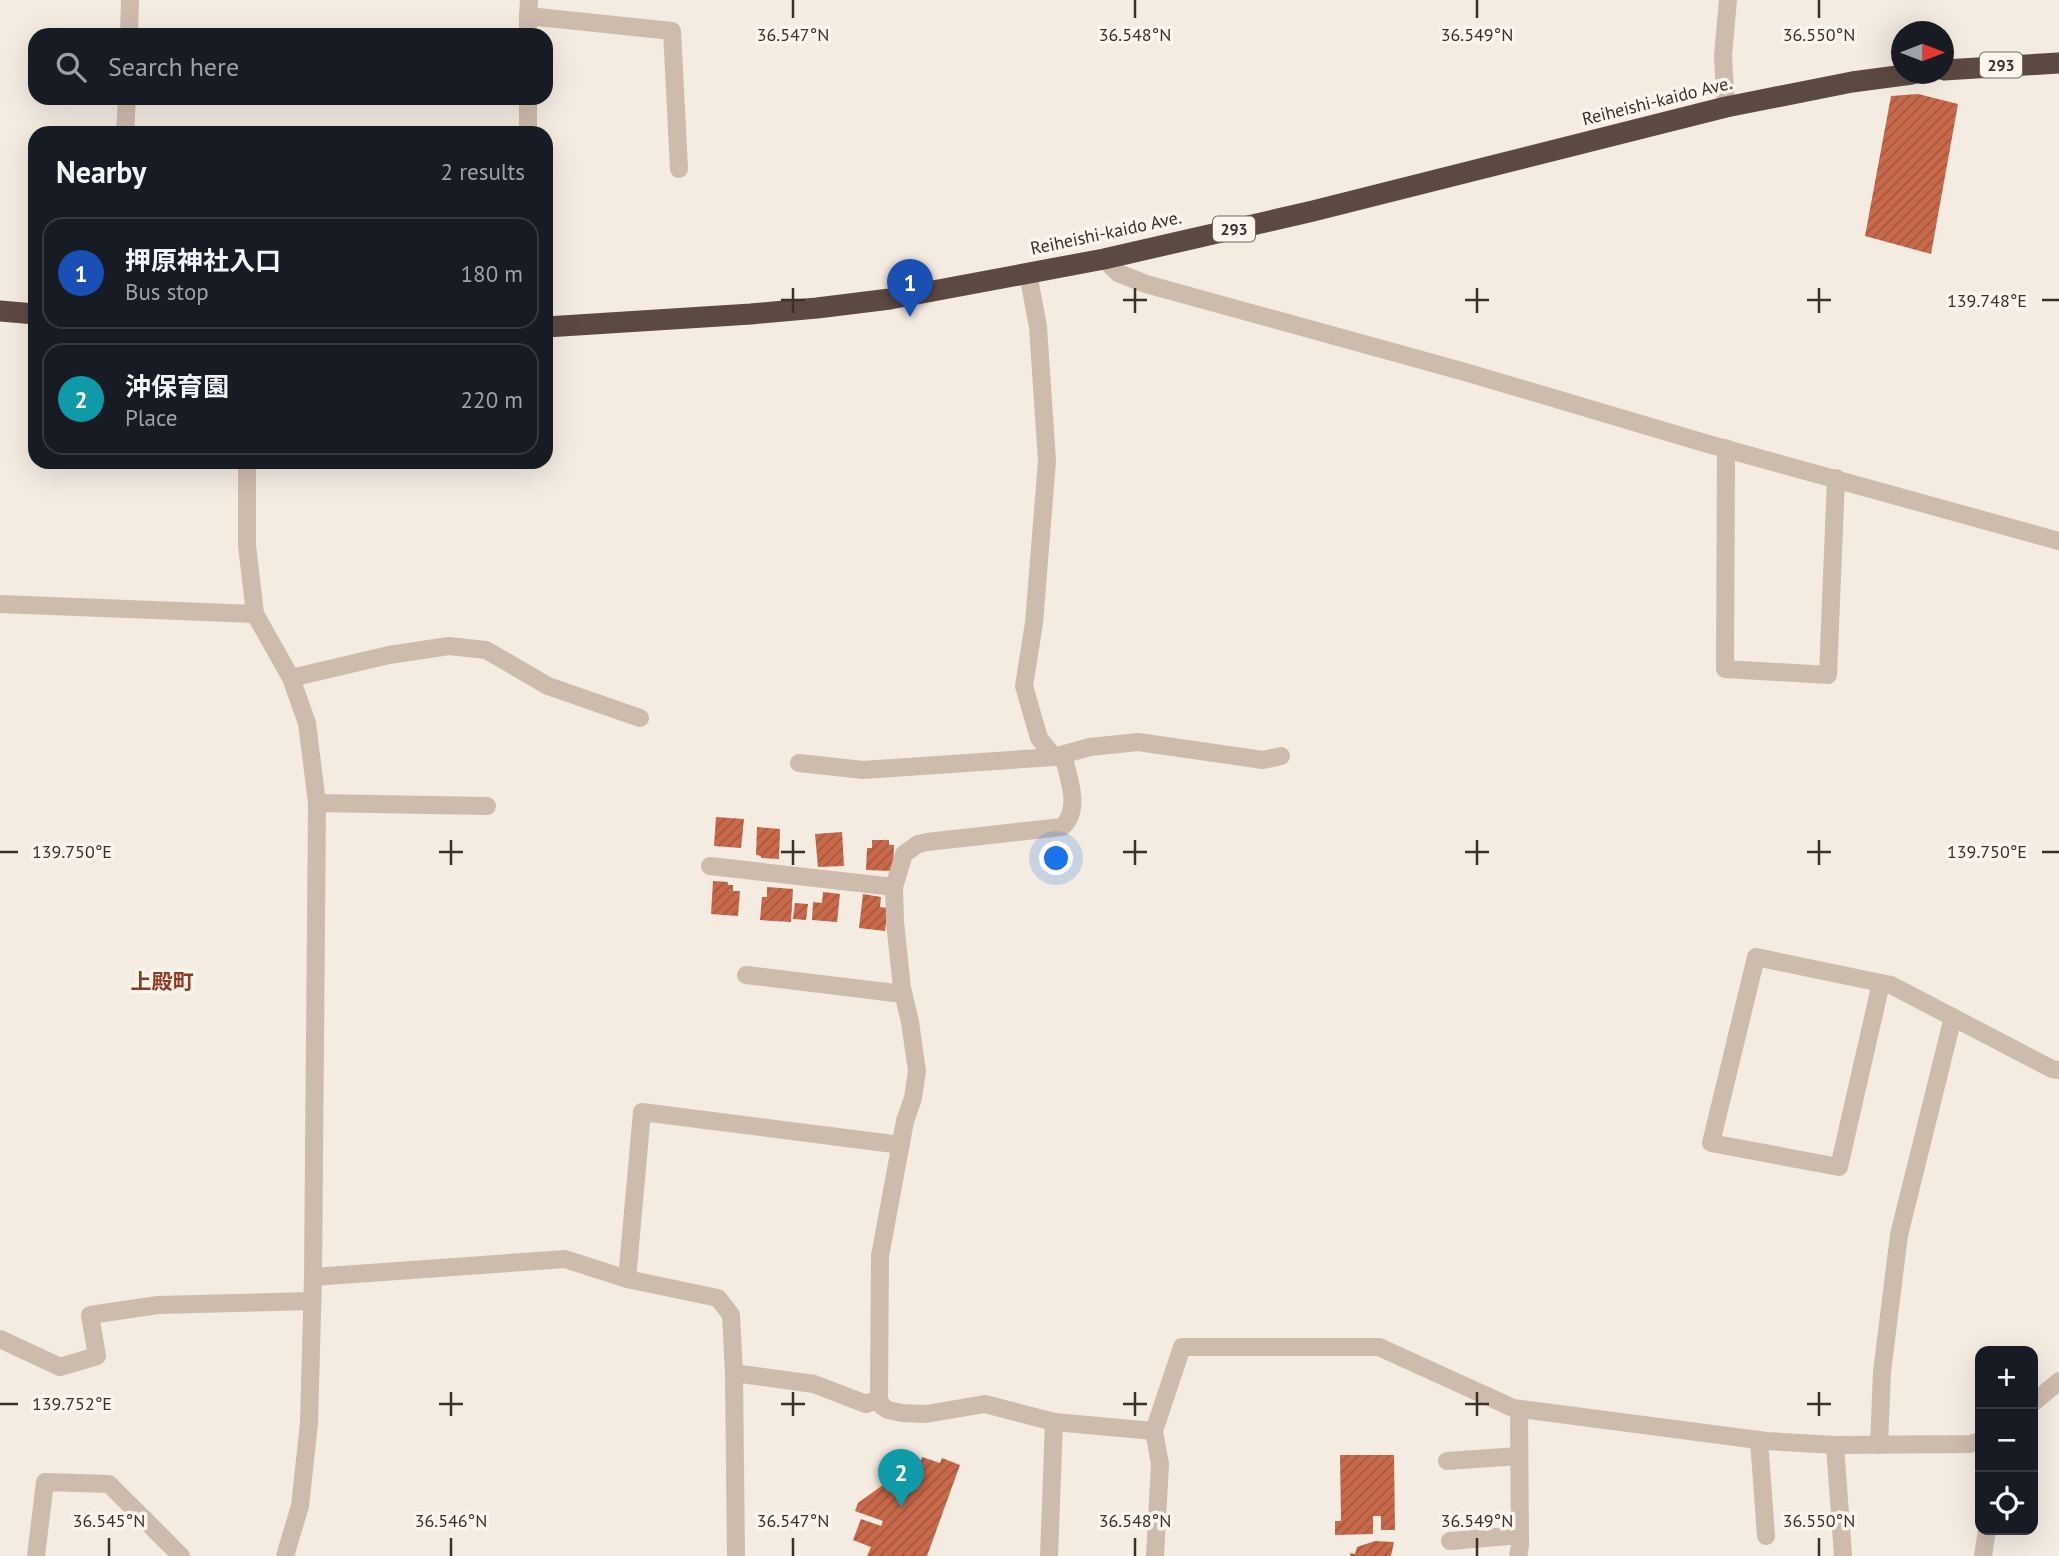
<!DOCTYPE html>
<meta charset="utf-8">
<style>
:root{--surface:#171b24;--page:#242831;--text:#f1f3f6;--muted:#9ea1a6;--line:#363941;--accent:#1a73e8}
body{margin:0;font-family:"PT Sans","Noto Sans JP",sans-serif;background:var(--page);color:var(--text)}
.controls{position:absolute;right:21px;bottom:21px;display:grid;overflow:hidden;border-radius:14px;box-shadow:0 7px 28px #0002}
.controls button{width:63px;height:63px;display:grid;place-items:center;padding:0;border:0;border-bottom:2px solid var(--line);background:var(--surface);color:var(--text);font:35px sans-serif}
.compass{position:absolute;left:1891px;top:21px;width:63px;height:63px;border-radius:50%;background:var(--surface);box-shadow:0 7px 28px #0002;rotate:90deg}
.you{position:absolute;left:1057px;top:859px;width:24px;height:24px;margin:-18px;border:5px solid #fff;border-radius:50%;background:#1a73e8;box-shadow:0 0 0 10px #1a73e833}
.badge{display:grid;place-items:center;width:46px;height:46px;border-radius:50%;background:var(--accent);color:#fff;font-size:23px;font-weight:700}
.pin{position:absolute;translate:-50% -58px;filter:drop-shadow(0 2px 4px #0008)}
.pin::after{content:'';position:absolute;top:37px;width:24px;height:21px;background:inherit;clip-path:polygon(0 0,100% 0,50% 100%)}
.list{margin:0;padding:0;list-style:none}
h2{display:flex;justify-content:space-between;align-items:center;height:91px;margin:0;padding:0 28px;font-size:30px}
h2 small{font-size:23px;font-weight:400;color:var(--muted)}
.list li{display:grid;grid-template-columns:46px 1fr auto;gap:21px;align-items:center;box-sizing:border-box;height:112px;margin:0 14px 14px;padding:0 14px;border:2px solid var(--line);border-radius:21px}
.list b{display:block;font-size:26px;white-space:nowrap}
.list p{margin:0;font-size:23px;white-space:nowrap;color:var(--muted)}
.list em{font-size:23px;font-style:normal;color:var(--muted)}
.icon{flex:none;width:38px;height:38px;fill:none;stroke:currentColor;stroke-width:2;stroke-linecap:round;stroke-linejoin:round}
.map{position:relative;flex:none;width:2059px;height:1556px;overflow:hidden}
.search{position:absolute;background:var(--surface);box-shadow:0 7px 28px #0002;left:28px;top:28px;width:525px;height:77px;display:flex;align-items:center;gap:18px;box-sizing:border-box;padding:0 24px;border-radius:21px;color:var(--muted);font-size:26px}
.panel{position:absolute;background:var(--surface);box-shadow:0 7px 28px #0002;left:28px;top:126px;width:525px;height:343px;border-radius:21px}
.map>svg:first-child{display:block}
.building{fill:url(#building-hatch)}
.lines{fill:none;stroke-linecap:round;stroke-linejoin:round}
.minor{stroke:#cdbbac;stroke-width:18}
.highway{stroke:#5c4a42;stroke-width:21}
.ticks{fill:none;stroke:#3b302b;stroke-width:2.5}
.labels{text-anchor:middle;stroke-width:7;stroke-linejoin:round;paint-order:stroke}
.shield{fill:#fbf5ee;stroke:#756b66;stroke-width:2}
.shield-label{font-size:16px;font-weight:bold;fill:#3b302b}
.street-label{font-size:18px;fill:#3b302b;stroke:#fbf5ee}
.quarter-label{font-size:21px;font-weight:bold;fill:#8c3b22;stroke:#fbf5ee}
.ticks-label{font-size:18px;text-anchor:middle;fill:#3b302b;stroke:#fbf5ee;stroke-width:7;stroke-linejoin:round;paint-order:stroke}
</style>
<div class="map">
<svg width="2059" height="1556" viewBox="0 0 2059 1556">
<defs>
<pattern id="building-hatch" width="6" height="6" patternUnits="userSpaceOnUse" patternTransform="scale(1.75)"><rect width="6" height="6" fill="#c8694b"/><path d="M-1 1l2-2M0 6l6-6M5 7l2-2" fill="none" stroke="#a4573f"/></pattern>
</defs>
<rect width="100%" height="100%" fill="#f4ebe1"/>
<g class="building">
<polygon points="1918,94 1958,104 1931,254 1865,236 1891,96"/>
<polygon points="716,817 744,819 741,848 714,846"/>
<polygon points="757,827 780,829 779,859 761,858 761,856 756,855"/>
<polygon points="842,832 844,866 818,867 815,834"/>
<polygon points="872,840 889,840 889,845 894,845 893,871 866,870 867,848 872,848"/>
<polygon points="713,881 728,882 728,885 733,885 733,891 740,891 738,916 711,914"/>
<polygon points="767,887 793,889 791,922 760,920 762,897 767,897"/>
<polygon points="823,892 840,894 837,922 812,920 813,902 822,903"/>
<polygon points="863,894 881,897 880,907 888,908 885,931 859,928"/>
<polygon points="795,903 808,904 806,920 793,919"/>
<polygon points="1340,1455 1394,1455 1395,1530 1381,1530 1381,1516 1373,1516 1373,1534 1335,1535 1335,1521 1341,1521"/>
<polygon points="922,1457 940,1463 942,1458 960,1465 927,1556 867,1556 871,1547 853,1540 861,1519 881,1526 883,1521 855,1511 858,1503 891,1479 901,1482 905,1471 915,1475"/>
<polygon points="1375,1541 1394,1542 1391,1556 1350,1556 1350,1553 1355,1554 1357,1547"/>
</g>
<g class="lines">
<g class="minor">
<polyline points="529,0 528,16 672,31 679,169"/>
<polyline points="129,35 130,0"/>
<polyline points="528,35 528,16"/>
<polyline points="1726,107 1723,56 1728,0"/>
<polyline points="125,133 127,98"/>
<polyline points="528,133 528,98"/>
<polyline points="1104,259 1118,273 1146,284 1465,372 1708,444 2059,541"/>
<polyline points="1726,448 1725,669 1828,675 1836,478"/>
<polyline points="247,462 247,545 255,614 291,678 307,723 317,803 313,1277 309,1423 300,1506 285,1556"/>
<polyline points="0,604 255,614"/>
<polyline points="291,678 389,655 449,646 486,650 548,686 640,718"/>
<path d="M1063,755C1068,777 1082,809 1062,827L927,842L918,844L904,854L894,887L895,922L902,988L910,1022L917,1071L913,1098L905,1121L880,1256L879,1399L882,1406L888,1410L902,1413L926,1414L985,1404L1054,1422L1154,1431"/>
<polyline points="1054,757 1090,747 1138,742 1263,760 1281,756"/>
<polyline points="799,763 863,770 1054,757 1039,738 1024,686 1034,623 1047,461 1038,327 1028,273"/>
<polyline points="317,803 487,806"/>
<polyline points="710,866 894,887"/>
<polyline points="746,975 903,994"/>
<polyline points="1881,983 1839,1167 1711,1143 1756,957 1881,983 1891,985 2052,1069 2059,1070"/>
<polyline points="313,1277 565,1259 627,1279 642,1112 901,1145"/>
<polyline points="627,1279 718,1298 731,1315 734,1373"/>
<polyline points="0,1339 60,1367 97,1356 90,1315 158,1305 312,1301"/>
<polyline points="2033,1403 2059,1381"/>
<polyline points="1759,1440 1766,1536"/>
<polyline points="1835,1445 1843,1556"/>
<polyline points="1879,1445 1882,1372 1899,1235 1953,1017"/>
<polyline points="1447,1461 1519,1456"/>
<polyline points="1450,1541 1520,1535"/>
<polyline points="36,1556 45,1482 109,1484 181,1556"/>
<polyline points="736,1556 734,1373 814,1384 866,1404 879,1399"/>
<polyline points="1049,1556 1054,1422"/>
<polyline points="1155,1556 1160,1464 1154,1431 1182,1347 1379,1347 1513,1408 1766,1441 1835,1445 1970,1444 1980,1441"/>
<polyline points="1518,1556 1520,1546 1519,1409"/>
<polyline points="1983,1556 1987,1530"/>
</g>
<g class="highway">
<polyline points="1944,70 2059,63"/>
<polyline points="0,311 35,314"/>
<polyline points="546,327 751,314 817,308 890,299 1104,259 1313,211 1726,107 1852,82 1912,74"/>
</g>
</g>
<path class="ticks" d="M793,0V18M1135,0V18M1477,0V18M1819,0V18M793,288V313M1135,288V313M1477,288V313M1819,288V313M781,300H805M1123,300H1147M1465,300H1489M1807,300H1831M2042,300H2059M451,840V865M793,840V865M1135,840V865M1477,840V865M1819,840V865M0,852H18M439,852H463M781,852H805M1123,852H1147M1465,852H1489M1807,852H1831M2042,852H2059M451,1392V1416M793,1392V1416M1135,1392V1416M1477,1392V1416M1819,1392V1416M0,1404H18M439,1404H463M781,1404H805M1123,1404H1147M1465,1404H1489M1807,1404H1831M109,1538V1556M451,1538V1556M793,1538V1556M1135,1538V1556M1477,1538V1556M1819,1538V1556"/>
<g class="labels">
<g class="shield">
<rect x="1980" y="52.5" width="42" height="25" rx="5"/>
<rect x="1213" y="216.5" width="42" height="25" rx="5"/>
</g>
<g class="shield-label">
<text x="2001" y="71">293</text>
<text x="1234" y="235">293</text>
</g>
<g class="street-label">
<text transform="translate(1657 101) rotate(-14)" y="6">Reiheishi-kaido Ave.</text>
<text transform="translate(1106 233) rotate(-12)" y="6">Reiheishi-kaido Ave.</text>
</g>
<g class="quarter-label">
<text x="162" y="989">上殿町</text>
</g>
</g>
<g class="ticks-label">
<text x="793" y="41">36.547°N</text>
<text x="1135" y="41">36.548°N</text>
<text x="1477" y="41">36.549°N</text>
<text x="1819" y="41">36.550°N</text>
<text x="1987" y="307">139.748°E</text>
<text x="1987" y="858">139.750°E</text>
<text x="72" y="858">139.750°E</text>
<text x="72" y="1410">139.752°E</text>
<text x="109" y="1527">36.545°N</text>
<text x="451" y="1527">36.546°N</text>
<text x="793" y="1527">36.547°N</text>
<text x="1135" y="1527">36.548°N</text>
<text x="1477" y="1527">36.549°N</text>
<text x="1819" y="1527">36.550°N</text>
</g>
</svg>
<div class="controls">
<button>+</button>
<button>−</button>
<button><svg class="icon" aria-label="locate" viewBox="0 0 24 24"><circle cx="12" cy="12" r="6"/><path d="M12 2v4M12 18v4M2 12h4M18 12h4"/></svg></button>
</div>
<svg class="compass" viewBox="-18 -18 36 36"><path d="M0-13l5 13h-10z" fill="#e53935"/><path d="M0 13l5-13h-10z" fill="#9ea1a6"/></svg>
<div class="you"></div>
<div class="pin badge" style="left:910px;top:317px;background:#1a4fb4">1</div>
<div class="pin badge" style="left:901px;top:1507px;background:#0f9aa8">2</div>
<div class="search"><svg class="icon" aria-label="search" viewBox="0 0 24 24"><circle cx="10" cy="10" r="6"/><path d="M15 15l6 6"/></svg>Search here</div>
<section class="panel">
<h2>Nearby<small>2 results</small></h2>
<ul class="list">
<li><span class="badge" style="background:#1a4fb4">1</span><div><b>押原神社入口</b><p>Bus stop</p></div><em>180 m</em></li>
<li><span class="badge" style="background:#0f9aa8">2</span><div><b>沖保育園</b><p>Place</p></div><em>220 m</em></li>
</ul>
</section>
</div>
